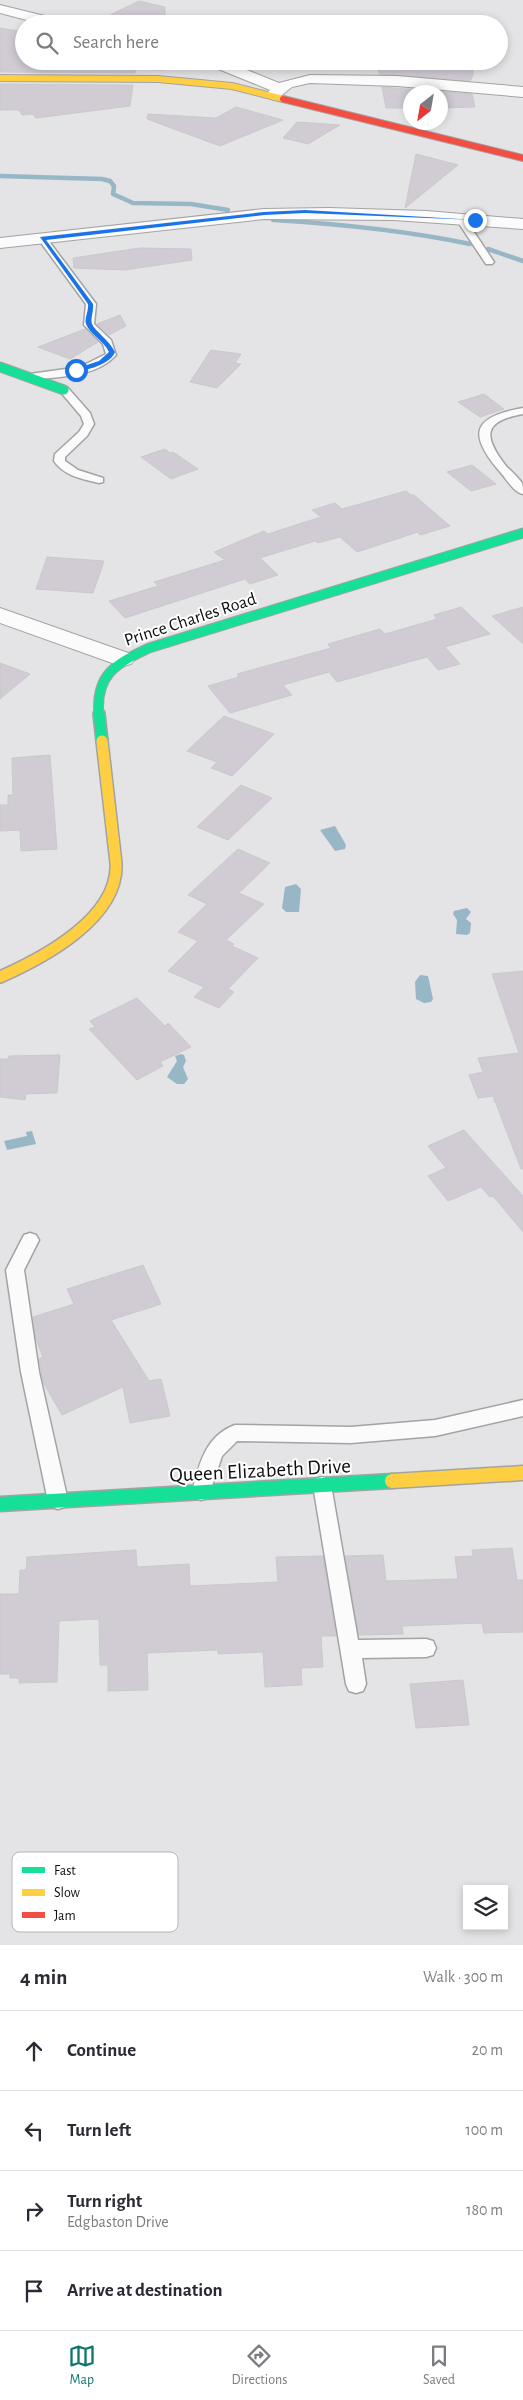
<!DOCTYPE html>
<meta charset="utf-8">
<style>
:root{--surface:#fff;--page:#f7f7f7;--text:#2b2b33;--muted:#7c7c81;--line:#e1e1e2;--accent:#0f766e}
body{margin:0;font-family:"Alegreya Sans",sans-serif;background:var(--page);color:var(--text)}
.controls{position:absolute;right:15px;bottom:15px;display:grid;overflow:hidden;border-radius:0px;box-shadow:0 2px 8px #0003}
.controls button{width:45px;height:45px;display:grid;place-items:center;padding:0;border:0;border-bottom:1px solid var(--line);background:var(--surface);color:var(--text);font:25px sans-serif}
.compass{position:absolute;left:403px;top:85px;width:45px;height:45px;border-radius:50%;background:var(--surface);box-shadow:0 2px 8px #0003;rotate:211deg}
.stop{position:absolute;width:15px;height:15px;margin:-11px;border:4px solid #1a73e8;border-radius:50%;background:#fff}
.stop.end{background:#1a73e8;border-color:#fff;box-shadow:0 1px 5px #0008}
.list{margin:0;padding:0;list-style:none}
h2{display:flex;justify-content:space-between;align-items:center;height:65px;margin:0;padding:0 20px;font-size:21px}
h2 small{font-size:16px;font-weight:400;color:var(--muted)}
.list li{display:grid;grid-template-columns:32px 1fr auto;gap:15px;align-items:center;box-sizing:border-box;height:80px;padding:0 20px;border-top:1px solid var(--line)}
.list b{display:block;font-size:19px;white-space:nowrap}
.list p{margin:0;font-size:16px;white-space:nowrap;color:var(--muted)}
.list em{font-size:16px;font-style:normal;color:var(--muted)}
.icon{flex:none;width:28px;height:28px;fill:none;stroke:currentColor;stroke-width:2;stroke-linecap:round;stroke-linejoin:round}
.map{position:relative;flex:none;width:523px;height:1945px;overflow:hidden}
.search{position:absolute;background:var(--surface);box-shadow:0 2px 8px #0003;left:15px;right:15px;top:15px;height:55px;display:flex;align-items:center;gap:12px;box-sizing:border-box;padding:0 18px;border-radius:28px;color:var(--muted);font-size:19px}
.sheet{height:385px;background:var(--surface)}
nav{display:flex;justify-content:space-around;align-items:center;box-sizing:border-box;height:70px;border-top:1px solid var(--line);background:var(--surface);font-size:14px;color:var(--muted)}
nav a{display:grid;justify-items:center;gap:2px}
nav .on{color:var(--accent)}
.map>svg:first-child{display:block}
.water{fill:#98b7c6}
.lines{fill:none;stroke-linecap:round;stroke-linejoin:round}
.stream{stroke:#98b7c6;stroke-width:4.5}
.building{fill:#d1cbd3;stroke:#cac9cb}
.lane-casing{stroke:#a4a3a4;stroke-width:3}
.street-casing{stroke:#a4a3a4;stroke-width:2}
.fast-far2-casing{stroke:#a4a3a4;stroke-width:11}
.fast-far1-casing{stroke:#a4a3a4;stroke-width:14}
.fast-casing{stroke:#a4a3a4;stroke-width:17}
.slow-far2-casing{stroke:#a4a3a4;stroke-width:8}
.slow-far1-casing{stroke:#a4a3a4;stroke-width:14}
.slow-casing{stroke:#a4a3a4;stroke-width:17}
.jam-casing{stroke:#a4a3a4;stroke-width:8}
.lane{fill:#fbfbfb;fill-rule:evenodd}
.street{fill:#fbfbfb;fill-rule:evenodd}
.fast-far2{stroke:#16e098;stroke-width:9}
.fast-far1{stroke:#16e098;stroke-width:11}
.fast{stroke:#16e098;stroke-width:14}
.slow-far2{stroke:#ffcf43;stroke-width:6}
.slow-far1{stroke:#ffcf43;stroke-width:11}
.slow{stroke:#ffcf43;stroke-width:14}
.jam{stroke:#f24e42;stroke-width:6}
.route{fill:#1a73e8}
.labels{text-anchor:middle;stroke-width:4;stroke-linejoin:round;paint-order:stroke}
.street-label{font-size:18px;fill:#0f0e0f;stroke:#fff}
.near-street-label{font-size:21px;fill:#0f0e0f;stroke:#fff}
.key{fill:#fff;stroke:#b7b7b7;stroke-width:1}
.key-label{font-size:14px;fill:#0f0e0f}
</style>
<div class="map">
<svg width="523" height="1945" viewBox="0 0 523 1945">
<rect width="100%" height="100%" fill="#e4e3e5"/>
<g class="water">
<polygon points="335,826 346,845 345,849 335,851 320,830"/>
<polygon points="296,884 301,889 299,912 286,912 282,908 285,887"/>
<polygon points="467,908 471,912 466,919 471,923 470,933 467,935 456,934 457,920 453,914 454,911"/>
<polygon points="420,975 428,976 433,999 431,1002 424,1003 416,999 415,982"/>
<polygon points="181,1054 184,1055 186,1061 183,1067 188,1079 184,1084 177,1084 167,1077 177,1061 175,1056"/>
<polygon points="32,1131 36,1144 7,1150 4,1141 27,1136 26,1132"/>
</g>
<g class="lines">
<g class="stream">
<polyline points="0,176 102,179 110,181 114,186 113,194 133,203 191,204 228,210"/>
<path d="M273,220C341,224 403,230 470,244"/>
<polyline points="488,249 523,261"/>
</g>
</g>
<g class="building">
<polygon points="139,1 165,7 165,24 98,24 112,14"/>
<polygon points="0,28 24,32 24,61 165,61 165,70 136,69 135,73 0,72"/>
<polygon points="377,61 470,63 473,64 473,75 470,81 379,74"/>
<polygon points="0,84 133,85 130,106 36,118 33,114 22,115 19,110 0,110"/>
<polygon points="382,87 472,94 475,107 440,108 440,92 410,92 410,108 386,108"/>
<polygon points="236,107 283,120 220,146 147,119 148,114 216,118"/>
<polygon points="297,122 340,125 308,144 283,138"/>
<polygon points="416,154 458,165 405,208"/>
<polygon points="140,248 191,249 192,260 125,270 74,268 73,258"/>
<polygon points="120,315 126,326 109,335 97,324"/>
<polygon points="85,329 98,342 70,359 38,347"/>
<polygon points="211,350 241,354 235,363 241,364 217,388 190,382"/>
<polygon points="484,394 504,409 480,417 458,402"/>
<polygon points="165,449 170,453 173,452 198,469 171,479 141,457"/>
<polygon points="472,465 496,484 471,491 447,472"/>
<polygon points="406,491 411,495 414,495 450,526 420,535 418,532 357,552 340,537 318,543 315,541 260,558 278,575 250,584 245,579 125,618 109,601 158,586 154,582 225,560 214,552 264,531 268,534 321,517 312,510 335,503 342,509"/>
<polygon points="47,557 104,561 93,593 36,589"/>
<polygon points="461,607 490,634 445,647 460,664 438,670 427,657 337,682 329,672 283,685 292,695 230,713 208,686 239,677 237,674 331,648 328,644 380,629 385,634 437,619 434,615"/>
<polygon points="523,607 523,644 492,616"/>
<polygon points="0,663 30,674 0,699"/>
<polygon points="224,716 274,734 232,776 211,768 217,762 187,751"/>
<polygon points="50,755 57,849 21,851 20,830 0,831 0,805 8,805 8,795 13,795 12,758"/>
<polygon points="241,785 272,798 228,840 197,827"/>
<polygon points="238,849 270,863 239,893 264,904 226,940 234,944 232,946 258,958 228,989 234,992 219,1008 194,997 204,987 168,971 198,941 178,932 207,904 188,895"/>
<polygon points="523,971 523,1169 521,1169 493,1096 478,1098 469,1075 483,1072 478,1058 519,1053 492,974"/>
<polygon points="137,998 165,1026 168,1023 191,1047 160,1062 163,1066 137,1080 89,1029 95,1027 90,1021"/>
<polygon points="60,1055 57,1093 26,1094 25,1100 0,1097 0,1059 8,1059 9,1056"/>
<polygon points="464,1130 523,1196 523,1232 493,1196 490,1197 481,1187 448,1201 428,1176 446,1168 428,1146"/>
<polygon points="143,1265 161,1304 111,1320 149,1381 161,1379 170,1416 130,1423 123,1387 62,1415 43,1382 39,1359 43,1357 36,1339 33,1317 74,1304 67,1289"/>
<polygon points="512,1548 517,1580 523,1580 523,1632 484,1633 482,1623 402,1626 403,1634 359,1635 345,1556 383,1555 386,1581 458,1579 455,1557 473,1556 472,1550"/>
<polygon points="136,1550 137,1567 189,1564 190,1586 278,1582 276,1557 323,1556 336,1636 321,1636 323,1667 301,1668 302,1685 265,1687 263,1652 218,1654 218,1650 147,1653 148,1690 108,1691 108,1665 100,1665 99,1619 59,1621 57,1682 19,1683 19,1678 10,1678 10,1674 0,1674 0,1594 19,1594 20,1570 26,1570 27,1557"/>
<polygon points="463,1680 469,1725 416,1728 410,1684"/>
</g>
<g class="lines">
<g class="lane-casing">
<g id="lane">
<polygon points="458,217 464,217 494,262 492,264 486,264 456,219"/>
<path d="M39,236H45L96,304L94,324L111,340L116,355C96,378 55,377 27,380L23,379V375L80,367L106,354L103,344L84,325L86,304L39,240Z"/>
<path d="M64,387L68,388L90,413L94,424L87,436L65,457V461L78,470L103,478V482L99,483C83,479 64,476 54,461L55,454L79,432L84,424L81,416L59,390Z"/>
<path d="M523,408V414C484,421 482,435 506,466C511,471 518,477 522,483C523,486 523,491 523,494C514,492 507,480 501,473C467,434 472,417 523,408Z"/>
<polygon points="30,1233 36,1235 39,1240 24,1270 39,1372 68,1501 65,1507 58,1509 51,1507 48,1501 21,1372 6,1270 24,1235"/>
<path d="M523,1400V1416L435,1436L351,1443L237,1441L222,1456L208,1498L201,1500L194,1498L192,1492C199,1465 205,1436 235,1425L351,1427L435,1420Z"/>
<polygon points="322,1477 329,1479 331,1485 358,1640 426,1639 433,1641 436,1648 433,1655 426,1657 362,1658 366,1684 363,1691 356,1693 349,1691 346,1684 313,1485 315,1479"/>
</g>
</g>
<g class="street-casing">
<g id="street">
<polygon points="0,5 65,21 67,24 42,24 0,13"/>
<polygon points="204,61 225,61 279,83 310,75 397,76 523,87 523,97 397,86 310,83 292,87 278,98 273,100 265,95 270,90 206,64"/>
<polygon points="329,208 426,211 523,219 523,229 394,220 264,219 0,248 0,238 264,209"/>
<polygon points="0,608 131,654 135,659 131,664 123,666 115,664 0,623"/>
</g>
</g>
<g class="fast-far2-casing">
<g id="fast-far2">
<polyline points="0,367 64,390"/>
<path d="M99,716C95,675 115,664 149,648L523,533"/>
</g>
</g>
<g class="fast-far1-casing">
<polyline id="fast-far1" points="99,714 102,741"/>
</g>
<g class="fast-casing">
<polyline id="fast" points="0,1504 392,1481"/>
</g>
<g class="slow-far2-casing">
<polyline id="slow-far2" points="0,78 158,79 232,86 283,99"/>
</g>
<g class="slow-far1-casing">
<path id="slow-far1" d="M0,977C43,958 119,918 116,863L102,741"/>
</g>
<g class="slow-casing">
<polyline id="slow" points="392,1481 523,1473"/>
</g>
<g class="jam-casing">
<polyline id="jam" points="283,99 523,158"/>
</g>
<use href="#lane" class="lane"/>
<use href="#street" class="street"/>
<use href="#fast-far2" class="fast-far2"/>
<use href="#fast-far1" class="fast-far1"/>
<use href="#fast" class="fast"/>
<use href="#slow-far2" class="slow-far2"/>
<use href="#slow-far1" class="slow-far1"/>
<use href="#slow" class="slow"/>
<use href="#jam" class="jam"/>
</g>
<path class="route" d="M305,210L477,220L305,213L264,215L46,240L93,304C94,311 90,319 92,324C95,331 109,340 115,352C111,364 86,371 75,371V369L99,361L109,352C104,341 89,333 86,324C84,318 89,311 88,304L40,237L264,212Z"/>
<g class="labels">
<g class="street-label">
<text transform="translate(190 619) rotate(-18)" y="6">Prince Charles Road</text>
</g>
<g class="near-street-label">
<text transform="translate(260 1470) rotate(-3)" y="7">Queen Elizabeth Drive</text>
</g>
</g>
<rect x="12" y="1852" width="166" height="80" rx="8" class="key"/>
<rect x="22" y="1867" width="23" height="6" fill="#16e098"/>
<rect x="22" y="1889" width="23" height="7" fill="#ffcf43"/>
<rect x="22" y="1912" width="23" height="6" fill="#f24e42"/>
<g class="key-label">
<text x="54" y="1875">Fast</text>
<text x="54" y="1897">Slow</text>
<text x="54" y="1920">Jam</text>
</g>
</svg>
<div class="controls">
<button><svg class="icon" aria-label="layers" viewBox="0 0 24 24"><path d="M12 4l9 5-9 5-9-5zM3 14l9 5 9-5"/></svg></button>
</div>
<svg class="compass" viewBox="-18 -18 36 36"><path d="M0-13l5 13h-10z" fill="#e53935"/><path d="M0 13l5-13h-10z" fill="#7c7c81"/></svg>
<div class="stop" style="left:76px;top:370px"></div>
<div class="stop end" style="left:475px;top:220px"></div>
<div class="search"><svg class="icon" aria-label="search" viewBox="0 0 24 24"><circle cx="10" cy="10" r="6"/><path d="M15 15l6 6"/></svg>Search here</div>
</div>
<section class="sheet">
<h2>4 min<small>Walk · 300 m</small></h2>
<ul class="list">
<li><svg class="icon" aria-label="ahead" viewBox="0 0 24 24"><path d="M12 20V5M6 11l6-6 6 6"/></svg><div><b>Continue</b></div><em>20 m</em></li>
<li><svg class="icon" aria-label="left" viewBox="0 0 24 24"><path d="M17 20v-9H6M10 6l-5 5 5 5"/></svg><div><b>Turn left</b></div><em>100 m</em></li>
<li><svg class="icon" aria-label="right" viewBox="0 0 24 24"><path d="M7 20v-9h11M14 6l5 5-5 5"/></svg><div><b>Turn right</b><p>Edgbaston Drive</p></div><em>180 m</em></li>
<li><svg class="icon" aria-label="arrive" viewBox="0 0 24 24"><path d="M6 21V4h12l-3 4 3 4H6"/></svg><div><b>Arrive at destination</b></div></li>
</ul>
</section>
<nav>
<a class="on"><svg class="icon" aria-label="map" viewBox="0 0 24 24"><path d="M3 6l6-2 6 2 6-2v14l-6 2-6-2-6 2zM9 4v14M15 6v14"/></svg>Map</a>
<a><svg class="icon" aria-label="directions" viewBox="0 0 24 24"><path d="M12 3l9 9-9 9-9-9zM9 14v-3h6M13 9l2 2-2 2"/></svg>Directions</a>
<a><svg class="icon" aria-label="saved" viewBox="0 0 24 24"><path d="M7 4h10v16l-5-4-5 4z"/></svg>Saved</a>
</nav>
